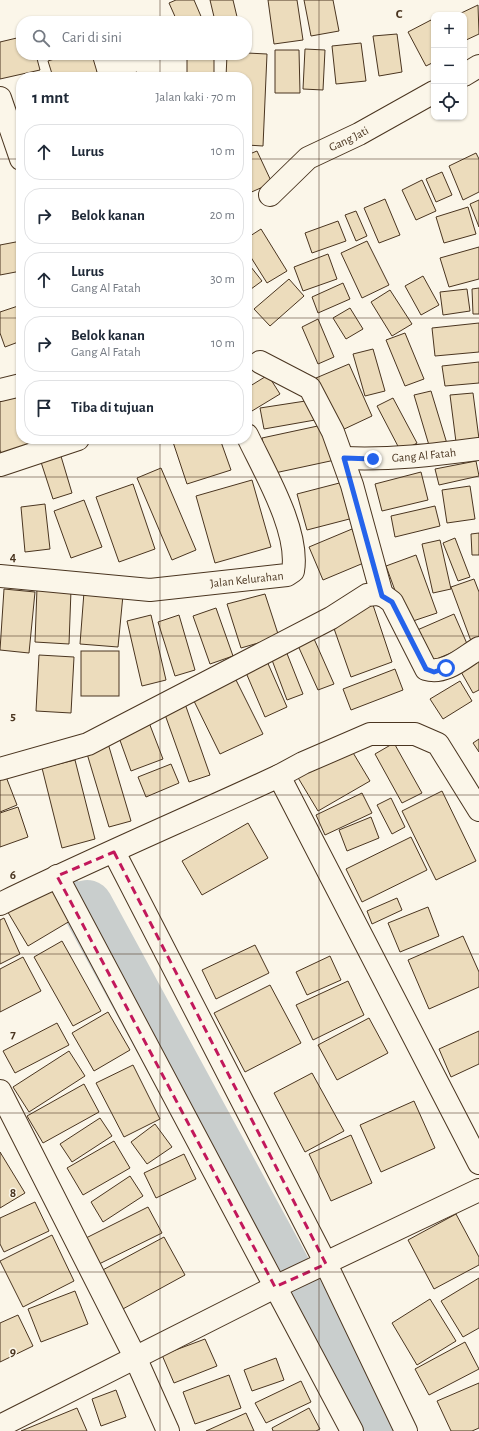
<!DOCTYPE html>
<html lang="id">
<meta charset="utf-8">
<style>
:root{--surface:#fff;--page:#f6f6f7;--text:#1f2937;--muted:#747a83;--line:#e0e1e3}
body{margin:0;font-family:"Alegreya Sans",sans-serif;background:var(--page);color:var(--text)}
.controls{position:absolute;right:12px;top:12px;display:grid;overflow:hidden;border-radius:8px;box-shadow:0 1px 3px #0004}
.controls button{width:36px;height:36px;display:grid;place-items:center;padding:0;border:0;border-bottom:1px solid var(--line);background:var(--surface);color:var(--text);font:20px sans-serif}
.stop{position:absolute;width:12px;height:12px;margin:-9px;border:3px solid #2563eb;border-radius:50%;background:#fff}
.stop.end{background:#2563eb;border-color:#fff;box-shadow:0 1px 4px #0008}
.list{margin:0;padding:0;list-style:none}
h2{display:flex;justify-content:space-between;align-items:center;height:52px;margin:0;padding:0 16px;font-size:17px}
h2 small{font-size:13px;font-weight:400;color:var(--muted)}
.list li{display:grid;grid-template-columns:26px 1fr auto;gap:12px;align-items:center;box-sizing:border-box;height:56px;margin:0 8px 8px;padding:0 8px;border:1px solid var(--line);border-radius:16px}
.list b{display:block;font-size:15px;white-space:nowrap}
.list p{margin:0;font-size:13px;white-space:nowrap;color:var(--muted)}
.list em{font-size:13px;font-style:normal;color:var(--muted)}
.icon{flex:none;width:22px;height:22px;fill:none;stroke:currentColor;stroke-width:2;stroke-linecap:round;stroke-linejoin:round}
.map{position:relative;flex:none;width:479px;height:1431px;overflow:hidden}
.search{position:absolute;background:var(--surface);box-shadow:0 1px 3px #0004;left:16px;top:16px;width:236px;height:44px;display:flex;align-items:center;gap:10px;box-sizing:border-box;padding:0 14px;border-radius:16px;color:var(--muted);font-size:15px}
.panel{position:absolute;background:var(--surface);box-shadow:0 1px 3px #0004;left:16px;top:72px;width:236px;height:372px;border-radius:16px}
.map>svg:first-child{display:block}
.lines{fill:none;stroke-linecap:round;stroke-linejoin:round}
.stream{stroke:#c9cecd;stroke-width:9}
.river{stroke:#c9cecd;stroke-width:52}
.building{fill:#ecdcbc;stroke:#4a3520}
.street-casing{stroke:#4a3520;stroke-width:24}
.street{stroke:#fbf6e9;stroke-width:22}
.route{stroke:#2563eb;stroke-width:5}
.marked{fill:none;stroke:#c2185b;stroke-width:3;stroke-dasharray:8 5;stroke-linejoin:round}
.grid{fill:none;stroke:#4a3520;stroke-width:1;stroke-opacity:0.55}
.labels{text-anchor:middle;stroke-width:3;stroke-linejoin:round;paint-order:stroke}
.street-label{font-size:12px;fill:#4a3520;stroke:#fbf6e9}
.grid-label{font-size:13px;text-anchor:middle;font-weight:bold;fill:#4a3520;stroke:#fbf6e9;stroke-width:3;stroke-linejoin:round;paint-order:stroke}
</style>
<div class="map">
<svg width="479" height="1431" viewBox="0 0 479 1431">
<rect width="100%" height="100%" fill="#fbf6e9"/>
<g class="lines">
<polyline class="stream" points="65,875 69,874 87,906"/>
<polyline class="river" points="87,906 373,1431"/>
</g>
<g class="building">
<polygon points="176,0 194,0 203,21 177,21 169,3"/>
<polygon points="210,0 233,0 238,21 215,21"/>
<polygon points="268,0 297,0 303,40 274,44"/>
<polygon points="304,0 333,0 339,31 311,36"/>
<polygon points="478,5 479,34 464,41 464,15 457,15"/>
<polygon points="431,20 434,27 434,62 426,66 408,32"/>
<polygon points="397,34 402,72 379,76 373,36"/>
<polygon points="21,37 21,55 36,55 40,70 0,79 0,42"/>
<polygon points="361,43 366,81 336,84 332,46"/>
<polygon points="305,49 325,50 323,90 303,89"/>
<polygon points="275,50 299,50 300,93 275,93"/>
<polygon points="247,53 267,54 263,146 247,145 247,77 226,77 227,55 247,55"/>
<polygon points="67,55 92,55 97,72 83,77 53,77 48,61"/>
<polygon points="187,55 214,55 214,75 187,76"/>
<polygon points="137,72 139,77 120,77"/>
<polygon points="21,107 21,143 9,111"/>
<polygon points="257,151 272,183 247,194 247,155"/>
<polygon points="476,153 479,159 479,192 463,200 449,166"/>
<polygon points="442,172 452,195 436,202 426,179"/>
<polygon points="422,180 436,211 416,220 402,190"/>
<polygon points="385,199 400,235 379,243 364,208"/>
<polygon points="479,200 479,227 470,204"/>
<polygon points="468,207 476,234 444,243 436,217"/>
<polygon points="356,211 367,236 356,241 345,215"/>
<polygon points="338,221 346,241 312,253 305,233"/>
<polygon points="261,229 287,271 267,283 247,251 247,238"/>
<polygon points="21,241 21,271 0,275 0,245"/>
<polygon points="367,241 389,285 362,298 341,253"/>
<polygon points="479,247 479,279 449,287 440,258"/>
<polygon points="328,254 337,279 303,291 294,267"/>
<polygon points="247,262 262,281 247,292"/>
<polygon points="423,276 439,305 421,315 405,286"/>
<polygon points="289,279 304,296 270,326 254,309"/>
<polygon points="343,283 350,299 318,313 312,297"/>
<polygon points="479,288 479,314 473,314 472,289"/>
<polygon points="467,289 470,311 443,315 440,292"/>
<polygon points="390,290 412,324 392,336 371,302"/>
<polygon points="21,305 21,341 5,347 0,333 0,312"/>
<polygon points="350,308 363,329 346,339 333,318"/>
<polygon points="318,319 334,357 318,364 302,327"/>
<polygon points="479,323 479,352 435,356 432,328"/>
<polygon points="405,333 424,379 405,386 386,340"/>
<polygon points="373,349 385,391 365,396 353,354"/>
<polygon points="479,362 479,383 445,386 442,366"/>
<polygon points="349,364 372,416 340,431 316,378"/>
<polygon points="268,375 280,394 247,414 247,388"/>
<polygon points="431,391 448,447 431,452 414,395"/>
<polygon points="20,393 21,439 37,439 39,444 3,457 0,450 0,400"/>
<polygon points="473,393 479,439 456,442 450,395"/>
<polygon points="393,398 417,443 401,452 377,406"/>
<polygon points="312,400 315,420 264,429 260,408"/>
<polygon points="327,424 335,460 270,474 262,438"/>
<polygon points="172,439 220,439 231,470 187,484"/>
<polygon points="60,453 72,493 53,499 40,459"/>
<polygon points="476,461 479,476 439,485 435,469"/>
<polygon points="161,468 196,550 172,560 137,478"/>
<polygon points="421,472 428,500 382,511 375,484"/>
<polygon points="252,480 271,547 215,563 196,496"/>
<polygon points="351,480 361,516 307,530 297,494"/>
<polygon points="133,484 155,549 119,562 96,497"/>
<polygon points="470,486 475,519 447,523 442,490"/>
<polygon points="84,500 102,547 71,558 54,511"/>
<polygon points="45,504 50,549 25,552 21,507"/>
<polygon points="435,506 440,526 395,537 391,516"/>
<polygon points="352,529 366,562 323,580 309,547"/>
<polygon points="479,533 479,555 472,555 471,534"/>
<polygon points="455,538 470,577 458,581 443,543"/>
<polygon points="440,540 451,589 433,593 422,544"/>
<polygon points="416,555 437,613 407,623 386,566"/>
<polygon points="474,579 479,592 479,638 471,641 451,587"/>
<polygon points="37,588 71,590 69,644 35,642"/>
<polygon points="4,589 35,592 29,653 0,650"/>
<polygon points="84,592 123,595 118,647 80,644"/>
<polygon points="265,594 279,637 241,648 227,604"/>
<polygon points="373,605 392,662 351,677 331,620"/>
<polygon points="216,608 233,656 210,664 193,616"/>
<polygon points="454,614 468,646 429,662 415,631"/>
<polygon points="151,615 166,680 142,686 127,621"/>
<polygon points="179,615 195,670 175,676 158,622"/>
<polygon points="311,632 334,684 318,690 295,639"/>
<polygon points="284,646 303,694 287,700 269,652"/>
<rect x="81" y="651" width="38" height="45"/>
<polygon points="39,655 74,657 71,713 36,711"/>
<polygon points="266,659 287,707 265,717 244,668"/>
<polygon points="479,659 479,690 473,693 460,670"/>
<polygon points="395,669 403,690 351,710 343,689"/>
<polygon points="235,678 263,734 220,754 193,699"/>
<polygon points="460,681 472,701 443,719 430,699"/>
<polygon points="184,701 210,775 189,782 163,709"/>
<polygon points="148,720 163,759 131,771 117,732"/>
<polygon points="479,739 479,752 473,743"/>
<polygon points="107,740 131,821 109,827 85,747"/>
<polygon points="394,743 422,793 402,803 375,754"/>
<polygon points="349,746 370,781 318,811 297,776"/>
<polygon points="75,760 95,839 62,848 42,768"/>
<polygon points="171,764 179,783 146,797 138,777"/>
<polygon points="3,769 17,805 0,812 0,770"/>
<polygon points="442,791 476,861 436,880 402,811"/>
<polygon points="362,793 372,813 325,835 316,815"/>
<polygon points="391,798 405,827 392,834 377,805"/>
<polygon points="18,807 28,837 0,847 0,813"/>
<polygon points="371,817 379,838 347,851 339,830"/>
<polygon points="248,823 268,858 202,895 182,861"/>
<polygon points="411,837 427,870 362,902 346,869"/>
<polygon points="49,885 70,921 28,946 6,909"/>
<polygon points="397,898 402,910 372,924 367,911"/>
<polygon points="428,907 439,936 400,952 388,923"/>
<polygon points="4,918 20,954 0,964 0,920"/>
<polygon points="463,936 479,972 479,987 429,1009 408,960"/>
<polygon points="62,941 101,1011 73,1026 34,957"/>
<polygon points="255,945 269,973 216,999 202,970"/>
<polygon points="330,956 341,980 307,995 296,972"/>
<polygon points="23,957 41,991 0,1012 0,969"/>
<polygon points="348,981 364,1015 313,1040 296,1005"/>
<polygon points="270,985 301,1043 245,1072 214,1013"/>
<polygon points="108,1012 130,1050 94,1071 72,1033"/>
<polygon points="369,1018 388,1053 337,1080 318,1045"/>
<polygon points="57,1023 69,1045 15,1073 3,1051"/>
<polygon points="479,1031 479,1064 451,1077 439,1049"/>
<polygon points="69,1051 85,1076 29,1112 13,1087"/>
<polygon points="133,1065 160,1119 124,1137 96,1083"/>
<polygon points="312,1073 344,1131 305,1152 274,1093"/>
<polygon points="84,1084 99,1112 43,1143 27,1116"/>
<polygon points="414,1101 435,1148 381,1172 360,1125"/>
<polygon points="100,1118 112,1136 72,1162 60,1144"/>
<polygon points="155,1124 172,1147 147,1164 131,1142"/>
<polygon points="351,1135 372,1183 331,1201 309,1154"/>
<polygon points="114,1141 130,1168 83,1195 67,1168"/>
<polygon points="0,1152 25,1193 0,1208"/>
<polygon points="184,1154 196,1179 156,1198 144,1173"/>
<polygon points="130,1176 143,1196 103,1222 91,1202"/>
<polygon points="35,1202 49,1231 4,1252 0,1244 0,1218"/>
<polygon points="148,1207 162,1233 97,1265 84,1239"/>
<polygon points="456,1214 479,1257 479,1265 434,1289 408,1240"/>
<polygon points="52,1235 74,1281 23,1307 0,1261"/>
<polygon points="164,1237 185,1275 121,1310 99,1272"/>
<polygon points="479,1278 479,1328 463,1337 441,1301"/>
<polygon points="75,1291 88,1324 41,1342 28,1309"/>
<polygon points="430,1299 456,1341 417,1365 392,1323"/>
<polygon points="18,1315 33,1346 0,1362 0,1323"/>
<polygon points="205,1339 217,1366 174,1383 162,1355"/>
<polygon points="465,1342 479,1369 429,1395 415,1369"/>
<polygon points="276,1358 284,1380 252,1391 244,1370"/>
<polygon points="229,1375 241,1408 195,1424 183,1392"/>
<polygon points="301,1381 311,1402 266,1423 255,1403"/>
<polygon points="479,1383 479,1428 472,1431 451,1431 437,1401"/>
<polygon points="116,1390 126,1417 101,1426 92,1399"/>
<polygon points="77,1408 87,1431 21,1431"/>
<polygon points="309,1408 320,1429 316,1431 273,1431 272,1428"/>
<polygon points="246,1413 254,1431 206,1431"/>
</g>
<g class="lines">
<g class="street-casing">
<g id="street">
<polyline points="464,75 479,66"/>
<polyline points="0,98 21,159"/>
<path id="s1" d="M270,195L308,158L359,134L434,92"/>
<polyline points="260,362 310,388 333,432 352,485 382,595"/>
<polyline points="0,390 21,385"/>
<path id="s2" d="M344,458C390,460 434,455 479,449"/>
<polyline points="0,465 78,439"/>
<path id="s3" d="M0,576L150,590L287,575L293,571C300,531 264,471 247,435"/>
<path d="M0,769L88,744L331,618L367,595L377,594L384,596L392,602L426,669C445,675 463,658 479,648"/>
<polyline points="279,776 303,763 370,734 415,734 438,744 479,810"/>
<polyline points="114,852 326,1264 406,1431"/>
<polyline points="57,876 352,1431"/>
<path d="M0,904C92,859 186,819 279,776L479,1163"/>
<polyline points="0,1091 135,1357 168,1431"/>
<polyline points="0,1426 275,1287 479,1190"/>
</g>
</g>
<use href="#street" class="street"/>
</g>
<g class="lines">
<polyline class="route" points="373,459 344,458 382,596 392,602 426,669 434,672 446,668"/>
</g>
<path class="marked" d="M114,852L326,1264L275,1287L57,876Z"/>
<path class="grid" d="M160,0V21M319,0V1431M160,55V77M0,159H21M247,159H479M0,318H21M247,318H479M160,439V1431M0,477H479M0,636H479M0,795H479M0,954H479M0,1113H479M0,1272H479"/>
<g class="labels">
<g class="street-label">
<text dy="4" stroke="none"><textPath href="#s1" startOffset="98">Gang Jati</textPath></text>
<text dy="4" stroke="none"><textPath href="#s2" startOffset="80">Gang Al Fatah</textPath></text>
<text dy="4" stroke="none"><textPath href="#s3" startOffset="248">Jalan Kelurahan</textPath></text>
</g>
</g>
<g class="grid-label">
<text x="399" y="18">C</text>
<text x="13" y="561">4</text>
<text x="13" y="720">5</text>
<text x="13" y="879">6</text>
<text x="13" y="1038">7</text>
<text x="13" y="1197">8</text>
<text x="13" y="1356">9</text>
</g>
</svg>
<div class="controls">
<button>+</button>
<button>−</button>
<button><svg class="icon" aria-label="locate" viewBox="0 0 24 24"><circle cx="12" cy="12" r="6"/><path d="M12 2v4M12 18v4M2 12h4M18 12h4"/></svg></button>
</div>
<div class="stop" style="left:446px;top:668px"></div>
<div class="stop end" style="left:373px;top:459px"></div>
<div class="search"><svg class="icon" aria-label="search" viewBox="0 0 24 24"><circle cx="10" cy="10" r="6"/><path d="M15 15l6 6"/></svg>Cari di sini</div>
<section class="panel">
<h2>1 mnt<small>Jalan kaki · 70 m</small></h2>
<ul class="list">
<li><svg class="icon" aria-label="ahead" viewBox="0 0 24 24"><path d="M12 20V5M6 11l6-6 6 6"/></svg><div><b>Lurus</b></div><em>10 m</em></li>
<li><svg class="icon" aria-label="right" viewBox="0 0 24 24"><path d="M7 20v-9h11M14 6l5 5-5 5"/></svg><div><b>Belok kanan</b></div><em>20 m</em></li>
<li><svg class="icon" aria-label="ahead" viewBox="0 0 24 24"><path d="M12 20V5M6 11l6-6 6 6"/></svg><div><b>Lurus</b><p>Gang Al Fatah</p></div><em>30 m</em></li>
<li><svg class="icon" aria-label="right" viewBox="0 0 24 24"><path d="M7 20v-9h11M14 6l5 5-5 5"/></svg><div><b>Belok kanan</b><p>Gang Al Fatah</p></div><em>10 m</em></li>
<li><svg class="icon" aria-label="arrive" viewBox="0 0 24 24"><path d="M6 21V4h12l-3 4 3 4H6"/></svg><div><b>Tiba di tujuan</b></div></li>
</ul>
</section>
</div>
